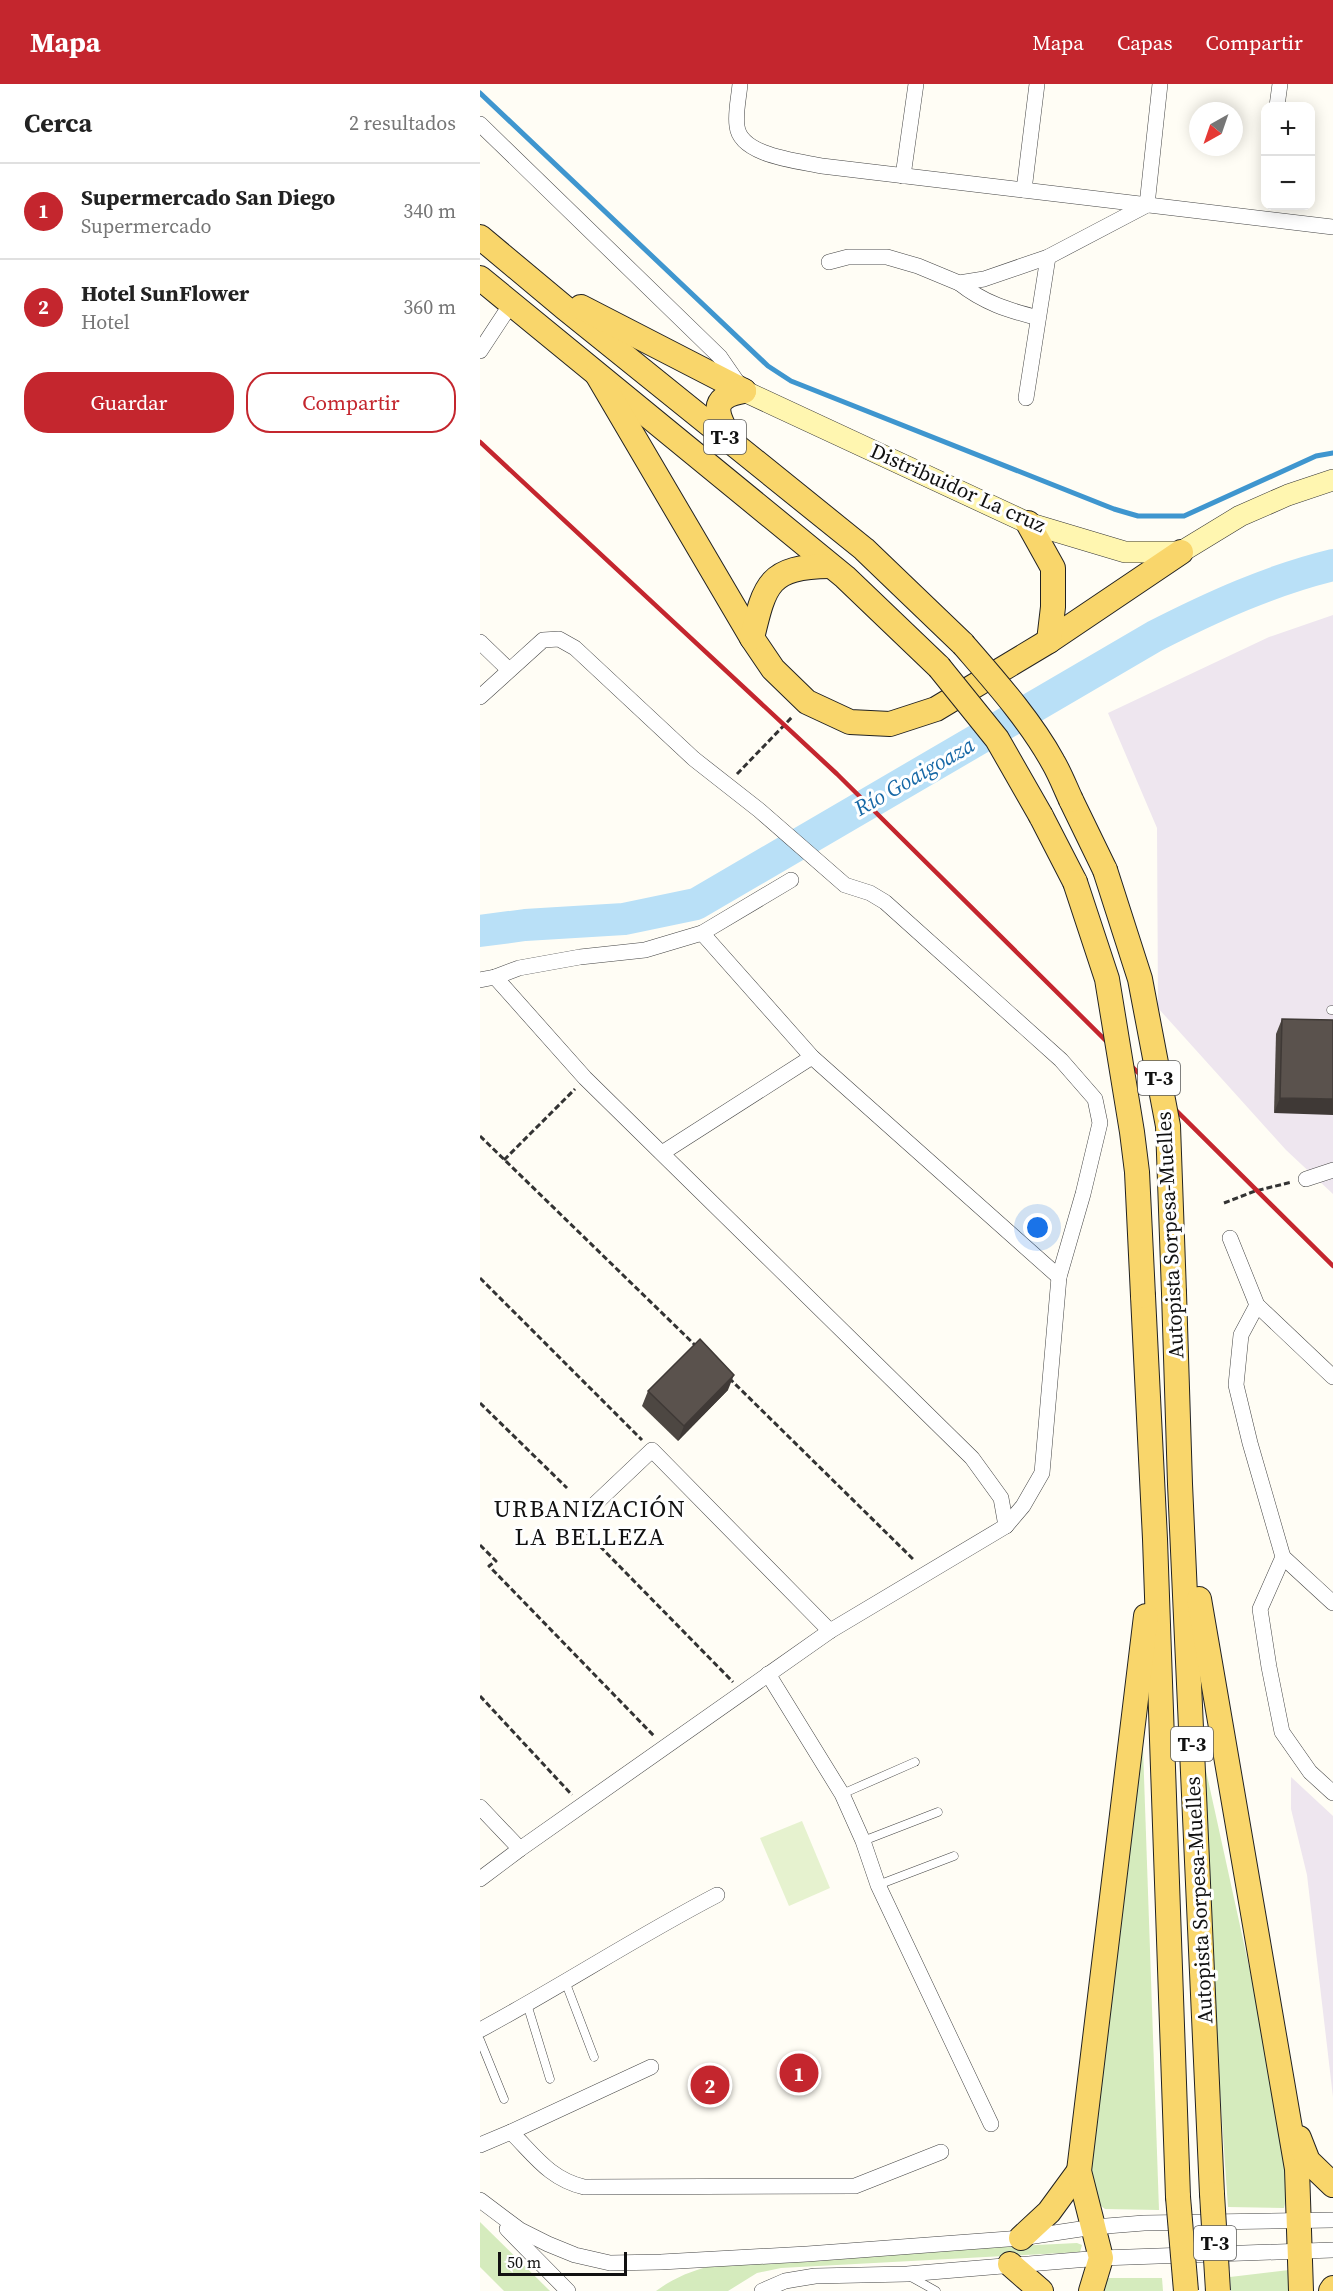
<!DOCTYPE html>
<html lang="es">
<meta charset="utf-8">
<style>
:root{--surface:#fff;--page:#f2f2f2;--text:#222;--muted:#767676;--line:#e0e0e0;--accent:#c4262e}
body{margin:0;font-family:"Source Serif 4",serif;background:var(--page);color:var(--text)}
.controls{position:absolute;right:18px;top:18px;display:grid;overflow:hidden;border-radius:12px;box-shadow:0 3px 15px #0003}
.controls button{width:54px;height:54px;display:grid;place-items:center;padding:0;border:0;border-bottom:2px solid var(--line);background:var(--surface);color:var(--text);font:30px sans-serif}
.compass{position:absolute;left:709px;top:18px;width:54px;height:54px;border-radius:50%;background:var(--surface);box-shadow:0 3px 15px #0003;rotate:220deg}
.scale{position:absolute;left:18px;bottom:15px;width:129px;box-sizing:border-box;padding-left:6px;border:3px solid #111;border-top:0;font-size:16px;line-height:21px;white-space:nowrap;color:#111;-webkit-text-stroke:4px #fff;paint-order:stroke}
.you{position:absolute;left:558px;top:1144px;width:21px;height:21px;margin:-15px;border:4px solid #fff;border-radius:50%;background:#1a73e8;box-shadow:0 0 0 9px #1a73e833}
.badge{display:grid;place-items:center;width:39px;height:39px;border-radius:50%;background:var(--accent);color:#fff;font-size:20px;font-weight:700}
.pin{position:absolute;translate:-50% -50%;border:3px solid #fff;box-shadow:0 2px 6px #0006}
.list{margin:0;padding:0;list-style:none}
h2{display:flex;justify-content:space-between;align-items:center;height:78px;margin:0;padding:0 24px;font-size:26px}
h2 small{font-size:20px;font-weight:400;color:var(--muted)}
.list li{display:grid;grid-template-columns:39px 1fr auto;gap:18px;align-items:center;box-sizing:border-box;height:96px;padding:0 24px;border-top:2px solid var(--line)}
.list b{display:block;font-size:22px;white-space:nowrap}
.list p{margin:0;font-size:20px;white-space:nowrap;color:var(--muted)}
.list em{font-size:20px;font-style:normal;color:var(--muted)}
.actions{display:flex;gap:12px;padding:18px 24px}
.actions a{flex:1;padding:14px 0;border:2px solid var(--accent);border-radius:24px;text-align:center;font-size:21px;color:var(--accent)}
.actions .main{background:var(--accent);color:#fff}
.map{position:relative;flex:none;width:853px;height:2207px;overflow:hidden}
header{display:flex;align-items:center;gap:36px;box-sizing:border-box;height:84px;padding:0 30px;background:var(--accent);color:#fff}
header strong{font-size:28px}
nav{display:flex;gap:33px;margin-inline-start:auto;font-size:21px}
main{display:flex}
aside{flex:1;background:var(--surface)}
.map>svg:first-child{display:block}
.industrial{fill:#eee6ef}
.green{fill:#d5ebbd}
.pitch{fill:#e6f2cf}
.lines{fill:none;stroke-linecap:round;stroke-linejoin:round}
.stream{stroke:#3f96cf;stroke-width:5}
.river{stroke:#b9e0f7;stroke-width:32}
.service-casing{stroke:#444;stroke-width:9}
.minor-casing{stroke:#444;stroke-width:16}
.secondary-casing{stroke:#333;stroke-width:22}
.primary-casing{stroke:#222;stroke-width:26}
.path{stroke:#333;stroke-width:3;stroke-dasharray:6 3;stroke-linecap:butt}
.service{stroke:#fff;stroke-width:8}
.minor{stroke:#fff;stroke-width:15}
.secondary{stroke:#fff6b0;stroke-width:21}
.primary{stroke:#f9d66b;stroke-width:24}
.rail{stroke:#c4262e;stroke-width:4.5}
.primary-bridge-casing{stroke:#222;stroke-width:26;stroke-linecap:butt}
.primary-bridge{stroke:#f9d66b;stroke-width:24}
.wall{fill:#4d4742}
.shaded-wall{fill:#3f3936}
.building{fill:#5a524d;stroke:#3f3936;stroke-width:1.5}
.labels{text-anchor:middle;stroke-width:6;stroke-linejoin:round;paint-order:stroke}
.shield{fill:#fff;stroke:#585858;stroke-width:1.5}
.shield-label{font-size:20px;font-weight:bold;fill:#111}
.street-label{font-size:21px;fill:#111;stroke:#fff}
.water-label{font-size:22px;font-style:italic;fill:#1768a6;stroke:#fff}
.quarter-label{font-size:24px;letter-spacing:1.5px;fill:#111;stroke:#fff}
</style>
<header>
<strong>Mapa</strong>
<nav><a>Mapa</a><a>Capas</a><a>Compartir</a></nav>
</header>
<main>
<aside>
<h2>Cerca<small>2 resultados</small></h2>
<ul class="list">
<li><span class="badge">1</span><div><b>Supermercado San Diego</b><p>Supermercado</p></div><em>340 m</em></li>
<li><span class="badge">2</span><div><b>Hotel SunFlower</b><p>Hotel</p></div><em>360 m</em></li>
</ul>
<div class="actions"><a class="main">Guardar</a><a>Compartir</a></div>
</aside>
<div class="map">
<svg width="853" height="2207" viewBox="0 0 853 2207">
<rect width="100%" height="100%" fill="#fffdf5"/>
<g class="industrial">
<polygon points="853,531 853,1110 806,1066 678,924 677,744 628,629 789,553"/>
<polygon points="811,1693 853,1732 853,2013 827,1791 811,1725"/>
</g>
<g class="green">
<polygon points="714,1632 802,2033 807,2112 804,2124 748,2123"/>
<polygon points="662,1635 679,2126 625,2125 616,2118 604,2092"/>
<polygon points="0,2138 70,2207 24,2207 0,2183"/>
<path d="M597,2159L602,2161L600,2168L301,2184L277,2189L248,2207H176C210,2182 243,2179 284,2174Z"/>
<polygon points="809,2186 814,2207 751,2207 750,2193"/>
<polygon points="627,2194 682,2194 683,2207 618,2207"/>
</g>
<polygon class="pitch" points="322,1737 350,1804 309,1822 280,1754"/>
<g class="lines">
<polyline class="stream" points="0,9 288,282 311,297 634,425 658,432 704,432 836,372 853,369"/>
<path class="river" d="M0,847L45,841L144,835L216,820L675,552C732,523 791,496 853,481"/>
<g class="service-casing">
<g id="service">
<polyline points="851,926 853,926"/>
<polyline points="362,1710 435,1678"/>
<polyline points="383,1757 458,1728"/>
<polyline points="398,1801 474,1772"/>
<polyline points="85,1897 114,1973"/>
<polyline points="47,1920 70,1995"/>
<polyline points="0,1956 24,2015"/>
<polyline points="431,2193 456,2207"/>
</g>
</g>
<g class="minor-casing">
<g id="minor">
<path d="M260,0C259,13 255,29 257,42C260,72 319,77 342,82L853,143"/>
<polyline points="797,22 800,0"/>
<polyline points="0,40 240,273 260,302"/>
<polyline points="423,92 436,0"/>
<polyline points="544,106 557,0"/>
<polyline points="349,178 368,173 407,173 438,182 479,199 504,195 568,173 667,121 680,0"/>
<path d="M479,199C504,219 528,226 558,234"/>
<polyline points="0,267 31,220"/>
<polyline points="546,314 568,173"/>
<polyline points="0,558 29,586"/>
<polyline points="0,613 63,556 79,555 95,564 214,675 279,726 365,801 390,809 405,818 581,976 615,1015 620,1039 603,1110 579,1193 562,1389 543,1422 526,1442 350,1547 40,1765 0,1795"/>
<polyline points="222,849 332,973 579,1193"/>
<polyline points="15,893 39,884 100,873 165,866 222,849 311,796"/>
<polyline points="0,896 15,893 105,994 492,1374 521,1414 526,1442"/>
<polyline points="182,1069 332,973"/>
<polyline points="826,1095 853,1086"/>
<polyline points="750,1154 777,1221 853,1293"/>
<polyline points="777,1221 761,1251 756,1301 770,1359 803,1473 780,1525 789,1583 802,1648 830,1688 853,1709"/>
<polyline points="115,1420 172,1366 350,1547"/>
<polyline points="803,1473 853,1519"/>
<polyline points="288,1590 362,1710 383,1757 398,1801 511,2040"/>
<polyline points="0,1723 40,1765"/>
<path d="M0,1946C80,1903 156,1853 237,1811"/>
<polyline points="31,2048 171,1983"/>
<path d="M0,2061L31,2048C55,2072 70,2095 104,2103L375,2102L461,2068"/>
<polyline points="0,2116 40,2146 68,2160 95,2171 130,2179 181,2178 327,2170 541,2154 614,2143 664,2139 853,2136"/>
<polyline points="27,2145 88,2207"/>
<polyline points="282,2207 305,2197 335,2192 427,2190 621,2174 853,2166"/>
</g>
</g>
<g class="secondary-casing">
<polyline id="secondary" points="264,307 548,439 645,468 701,468 760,432 808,411 853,396"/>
</g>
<g class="primary-casing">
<g id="primary">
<polyline points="0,153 85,224 384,465 483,560"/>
<polyline points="0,194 365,493 459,583"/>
<polyline points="101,223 264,307"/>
<polyline points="118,292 272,554 293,585 327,618 370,638 410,640 456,625 569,557 701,468"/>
<path d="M251,356C236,331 228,313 264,307"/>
<polyline points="548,439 573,484 573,523 569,557"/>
<path d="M272,554C285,499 289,483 350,482"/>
<polyline points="591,716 625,786"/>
<polyline points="561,732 595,798"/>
<polyline points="694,1209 700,1400 732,2110"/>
<polyline points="663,1212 675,1455 698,2113"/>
<polyline points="719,1515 817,2085 821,2207"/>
<polyline points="819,2054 828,2077 853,2101"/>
<polyline points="541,2154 569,2128 599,2087"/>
<polyline points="530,2180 561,2207"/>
<polyline points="611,2207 621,2174 599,2087 666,1532"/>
<polyline points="851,2207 853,2204"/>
</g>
</g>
<g class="path">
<polyline points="257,690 313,632"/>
<polyline points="0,1052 217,1263"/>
<polyline points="24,1076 95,1005"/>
<polyline points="744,1119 775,1107 812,1098"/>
<polyline points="0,1194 162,1356"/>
<polyline points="249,1294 435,1477"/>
<polyline points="0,1319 87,1404"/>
<polyline points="101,1443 253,1598"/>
<polyline points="0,1461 16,1477 9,1482 175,1653"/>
<polyline points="0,1612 92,1711"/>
</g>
<use href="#service" class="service"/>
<use href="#minor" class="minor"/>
<use href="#secondary" class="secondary"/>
<use href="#primary" class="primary"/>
<polyline class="rail" points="0,358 357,690 853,1182"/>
<g class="primary-bridge-casing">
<g id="primary-bridge">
<path d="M483,560C514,596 550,636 573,678C580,690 585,703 591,716"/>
<polyline points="459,583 517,655 561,732"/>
<polyline points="625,786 660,895 688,1042 694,1209"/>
<polyline points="595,798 627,895 652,1048 657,1088 663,1212"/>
<polyline points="732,2110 738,2207"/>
<polyline points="698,2113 706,2207"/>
</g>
</g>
<use href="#primary-bridge" class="primary-bridge"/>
</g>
<g class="wall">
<polygon points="802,935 853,936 794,1029 796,950"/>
<polygon points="248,1306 198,1357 162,1322 168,1307"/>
</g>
<g class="shaded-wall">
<polygon points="800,1014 853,1015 853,1031 794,1029"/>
<polygon points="254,1291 248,1306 198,1357 204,1342"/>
</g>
<g class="building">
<polygon points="802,935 853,936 853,1015 800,1014"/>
<polygon points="220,1255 254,1291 204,1342 168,1307"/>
</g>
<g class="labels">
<g class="shield">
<rect x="224" y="336" width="42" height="34" rx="4.5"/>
<rect x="658" y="977" width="42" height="34" rx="4.5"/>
<rect x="691" y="1643" width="42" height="34" rx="4.5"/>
<rect x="714" y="2142" width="42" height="34" rx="4.5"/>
</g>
<g class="shield-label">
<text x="245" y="360">T-3</text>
<text x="679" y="1001">T-3</text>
<text x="712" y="1667">T-3</text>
<text x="735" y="2166">T-3</text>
</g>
<g class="street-label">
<text transform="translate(478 404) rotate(24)" y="7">Distribuidor La cruz</text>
<text transform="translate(690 1151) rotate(-93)" y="7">Autopista Sorpesa-Muelles</text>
<text transform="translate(719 1816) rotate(-93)" y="7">Autopista Sorpesa-Muelles</text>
</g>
<g class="water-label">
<text transform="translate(434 692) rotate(-30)" y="8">Río Goaigoaza</text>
</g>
<g class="quarter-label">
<text x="110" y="1433">URBANIZACIÓN<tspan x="110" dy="28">LA BELLEZA</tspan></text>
</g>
</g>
</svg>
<div class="controls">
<button>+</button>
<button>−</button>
</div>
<svg class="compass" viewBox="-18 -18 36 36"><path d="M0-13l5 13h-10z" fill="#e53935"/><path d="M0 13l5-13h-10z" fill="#767676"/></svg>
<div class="scale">50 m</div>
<div class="you"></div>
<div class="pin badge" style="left:319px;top:1989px">1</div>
<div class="pin badge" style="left:230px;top:2001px">2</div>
</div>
</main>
